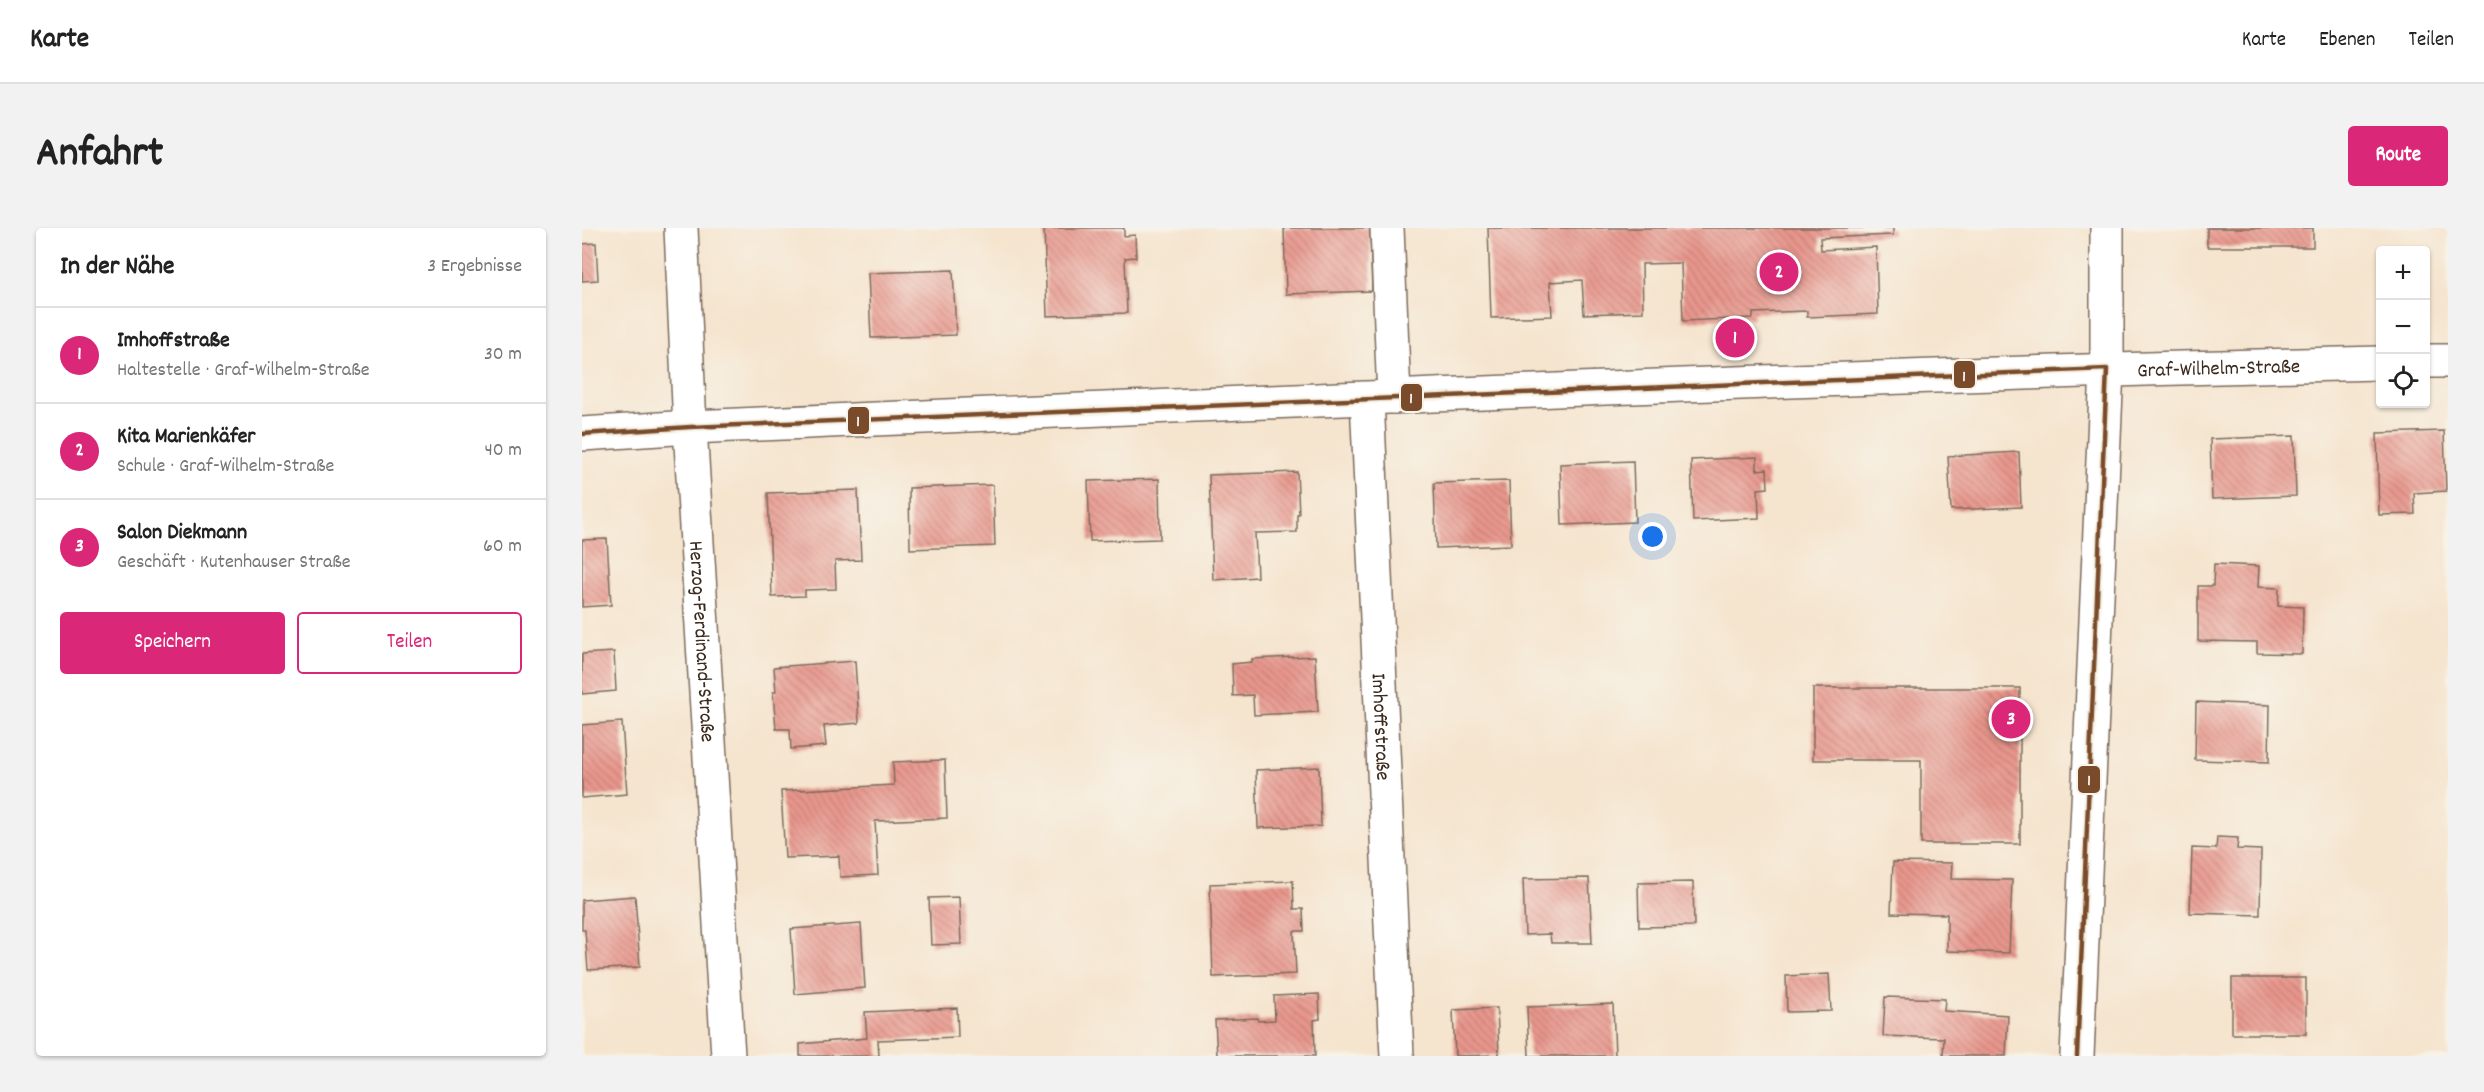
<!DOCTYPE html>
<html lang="de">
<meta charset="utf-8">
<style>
:root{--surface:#fff;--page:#f2f2f2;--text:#222;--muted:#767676;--line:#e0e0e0;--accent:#db2777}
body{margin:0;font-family:Dekko,sans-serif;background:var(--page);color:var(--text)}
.controls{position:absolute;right:18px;top:18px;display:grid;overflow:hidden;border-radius:6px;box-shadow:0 2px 4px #0004}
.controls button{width:54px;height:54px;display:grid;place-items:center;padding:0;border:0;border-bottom:2px solid var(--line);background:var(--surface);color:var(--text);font:30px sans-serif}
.you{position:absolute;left:1071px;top:309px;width:21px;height:21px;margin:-15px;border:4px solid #fff;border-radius:50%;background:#1a73e8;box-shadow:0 0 0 9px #1a73e833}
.badge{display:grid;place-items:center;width:39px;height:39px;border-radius:50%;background:var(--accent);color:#fff;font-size:20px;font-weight:700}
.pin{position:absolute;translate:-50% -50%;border:3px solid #fff;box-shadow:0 2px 6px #0006}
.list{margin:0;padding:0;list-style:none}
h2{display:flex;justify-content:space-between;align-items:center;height:78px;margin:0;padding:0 24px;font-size:26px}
h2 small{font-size:20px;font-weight:400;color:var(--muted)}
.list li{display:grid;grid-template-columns:39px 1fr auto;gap:18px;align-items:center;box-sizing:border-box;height:96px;padding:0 24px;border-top:2px solid var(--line)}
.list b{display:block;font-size:22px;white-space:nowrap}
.list p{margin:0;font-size:20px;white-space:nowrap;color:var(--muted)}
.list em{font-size:20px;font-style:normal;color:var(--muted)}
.actions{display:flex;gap:12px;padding:18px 24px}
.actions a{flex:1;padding:14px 0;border:2px solid var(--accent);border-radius:6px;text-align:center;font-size:21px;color:var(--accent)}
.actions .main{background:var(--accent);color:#fff}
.icon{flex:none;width:33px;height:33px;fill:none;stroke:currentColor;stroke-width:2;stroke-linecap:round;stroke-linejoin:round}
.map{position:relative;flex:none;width:1866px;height:828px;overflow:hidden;border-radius:6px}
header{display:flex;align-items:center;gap:36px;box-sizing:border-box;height:84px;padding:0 30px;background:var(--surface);border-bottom:2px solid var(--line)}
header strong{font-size:28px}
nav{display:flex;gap:33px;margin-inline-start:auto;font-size:21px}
.intro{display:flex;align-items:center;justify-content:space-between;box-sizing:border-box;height:144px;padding:0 36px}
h1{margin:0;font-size:42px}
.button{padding:15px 27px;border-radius:6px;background:var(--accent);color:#fff;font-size:21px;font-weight:700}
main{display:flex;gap:36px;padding:0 36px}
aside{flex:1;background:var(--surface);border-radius:6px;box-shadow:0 2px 4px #0004}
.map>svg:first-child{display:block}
.building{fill:url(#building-back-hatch)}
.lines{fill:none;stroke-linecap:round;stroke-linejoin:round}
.minor-casing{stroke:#7c6b5c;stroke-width:36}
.minor{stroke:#fff;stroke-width:33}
.bus-1-casing{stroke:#f7f3e8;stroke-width:9}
.bus-1{stroke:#7a4b2a;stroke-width:4.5}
.labels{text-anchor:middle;stroke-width:6;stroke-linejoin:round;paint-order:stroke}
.street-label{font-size:21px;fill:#3b2a1e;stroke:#f7f3e8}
.line-badge{stroke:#f7f3e8;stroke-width:2}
.badge-label{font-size:16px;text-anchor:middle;font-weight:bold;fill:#fff}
</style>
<header>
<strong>Karte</strong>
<nav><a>Karte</a><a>Ebenen</a><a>Teilen</a></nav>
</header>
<div class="intro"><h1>Anfahrt</h1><a class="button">Route</a></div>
<main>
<aside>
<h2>In der Nähe<small>3 Ergebnisse</small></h2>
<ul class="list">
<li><span class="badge">1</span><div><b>Imhoffstraße</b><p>Haltestelle · Graf-Wilhelm-Straße</p></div><em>30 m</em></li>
<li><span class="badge">2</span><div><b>Kita Marienkäfer</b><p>Schule · Graf-Wilhelm-Straße</p></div><em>40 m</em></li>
<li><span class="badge">3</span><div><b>Salon Diekmann</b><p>Geschäft · Kutenhauser Straße</p></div><em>60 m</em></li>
</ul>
<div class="actions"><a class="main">Speichern</a><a>Teilen</a></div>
</aside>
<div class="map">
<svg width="1866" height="828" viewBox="0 0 1866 828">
<defs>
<pattern id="building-back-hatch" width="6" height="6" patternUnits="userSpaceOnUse" patternTransform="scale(1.5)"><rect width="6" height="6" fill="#e9978d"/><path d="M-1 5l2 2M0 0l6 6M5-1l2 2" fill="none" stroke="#be7b73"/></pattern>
</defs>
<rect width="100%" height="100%" fill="#f7f3e8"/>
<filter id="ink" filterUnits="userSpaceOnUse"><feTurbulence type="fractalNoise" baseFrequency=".0167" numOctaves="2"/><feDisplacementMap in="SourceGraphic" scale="12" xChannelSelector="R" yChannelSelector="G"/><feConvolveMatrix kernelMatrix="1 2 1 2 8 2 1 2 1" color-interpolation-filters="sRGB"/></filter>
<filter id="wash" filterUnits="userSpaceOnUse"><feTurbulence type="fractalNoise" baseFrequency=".008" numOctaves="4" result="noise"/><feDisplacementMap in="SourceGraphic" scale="24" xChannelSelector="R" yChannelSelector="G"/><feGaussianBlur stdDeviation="1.35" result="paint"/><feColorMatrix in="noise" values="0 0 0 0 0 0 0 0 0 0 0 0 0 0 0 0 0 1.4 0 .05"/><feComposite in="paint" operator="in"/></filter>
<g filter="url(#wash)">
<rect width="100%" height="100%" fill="#f5e4ce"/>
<g id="blocks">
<g class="building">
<polygon points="462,0 542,0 542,8 553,7 554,29 543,30 545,85 465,88"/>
<polygon points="702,0 788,0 790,63 704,66"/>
<polygon points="906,0 1311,0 1311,7 1238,10 1239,22 1294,19 1296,86 1225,89 1225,83 1171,85 1171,90 1101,93 1099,35 1060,36 1061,84 1002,86 1000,52 968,54 970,88 909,90"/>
<rect x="1625" y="0" width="106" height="19"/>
<polygon points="14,15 16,52 0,53 0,16"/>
<polygon points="371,42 374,107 289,110 286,45"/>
<polygon points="1862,203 1864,263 1832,265 1833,286 1797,287 1795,205"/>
<polygon points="1712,208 1714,268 1630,271 1628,211"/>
<polygon points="1437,224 1439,279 1369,282 1366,228"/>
<polygon points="1175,229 1175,242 1185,241 1186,260 1176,261 1177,290 1111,293 1109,232"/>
<polygon points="1051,233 1053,294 980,297 978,236"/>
<polygon points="715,244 717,286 715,286 715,304 673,305 675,349 631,352 627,247"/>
<polygon points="577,251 578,311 508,313 506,253"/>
<polygon points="927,253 929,317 854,320 852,255"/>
<polygon points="411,257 413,318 328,321 327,260"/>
<polygon points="276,262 279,332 253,333 254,361 223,362 223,368 190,369 186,265"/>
<polygon points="25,311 29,377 0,379 0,312"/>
<polygon points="1632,336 1677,338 1676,359 1697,360 1696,378 1721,379 1720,426 1675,425 1675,414 1616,413 1616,358 1631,358"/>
<polygon points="32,424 34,463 0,466 0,426"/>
<polygon points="733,428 736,484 672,487 671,467 651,468 650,436 670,434 670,431"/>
<polygon points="273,433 277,495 242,498 244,518 209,521 208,501 194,501 191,464 194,464 192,439"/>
<polygon points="1231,460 1438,460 1438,616 1339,616 1339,532 1231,532"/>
<polygon points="1614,474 1688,477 1687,534 1613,532"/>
<polygon points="40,494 45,566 0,570 0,497"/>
<polygon points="363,532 365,590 293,593 296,647 258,649 257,628 203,630 199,563 312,557 311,534"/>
<polygon points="737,539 739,598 676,600 674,542"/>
<polygon points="1635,609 1656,610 1655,621 1679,622 1678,687 1608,685 1610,620 1634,621"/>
<polygon points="1311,634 1370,635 1369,651 1430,652 1427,725 1365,723 1365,686 1309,685"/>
<polygon points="1007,650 1010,715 969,715 968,706 943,707 941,651"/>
<polygon points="711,653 712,681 721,681 722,703 712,703 714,746 631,749 628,656"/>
<polygon points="1111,654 1112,698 1057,699 1056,655"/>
<polygon points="53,668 58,739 6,742 3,702 0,702 0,672"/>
<polygon points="377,669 379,716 349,717 347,670"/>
<polygon points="279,696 283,760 213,766 209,701"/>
<polygon points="1247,746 1249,783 1205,784 1204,748"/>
<rect x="1650" y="750" width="74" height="56"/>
<polygon points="737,766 738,791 732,792 733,828 635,828 633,792 675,790 676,793 693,792 692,768"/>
<polygon points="1303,769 1363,771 1362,783 1426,787 1424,828 1361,828 1362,810 1301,808"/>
<polygon points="1031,776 1033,828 947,828 945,779"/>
<polygon points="375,780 376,809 296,812 297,828 218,828 218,816 285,810 283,784"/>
<polygon points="915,780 917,827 873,828 871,782"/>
</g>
</g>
</g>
<g filter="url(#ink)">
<use href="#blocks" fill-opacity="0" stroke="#7c6b5c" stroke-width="1.5"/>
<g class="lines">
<g class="minor-casing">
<g id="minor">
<path id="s1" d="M99,0L108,199L146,828"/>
<polyline points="805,0 812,169"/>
<polyline points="1844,133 1866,133"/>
<path id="s2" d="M785,171L815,828"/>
<path id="s3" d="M0,206L108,199C671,175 1235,148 1798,135"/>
<polyline points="1495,828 1525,141 1525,0"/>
</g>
</g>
<use href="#minor" class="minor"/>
<g class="bus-1-casing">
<polyline id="bus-1" points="0,206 108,199 1525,141 1495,828"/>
</g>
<use href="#bus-1" class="bus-1"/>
</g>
</g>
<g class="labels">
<g class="street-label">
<text dy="7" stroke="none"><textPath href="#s3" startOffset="1638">Graf-Wilhelm-Straße</textPath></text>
<text dy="7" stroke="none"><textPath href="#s1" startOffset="414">Herzog-Ferdinand-Straße</textPath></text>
<text dy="7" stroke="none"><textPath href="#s2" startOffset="328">Imhoffstraße</textPath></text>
</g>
</g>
<g class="line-badge">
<rect x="1371" y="132" width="23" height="29" rx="6" fill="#7a4b2a"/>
<rect x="818" y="155" width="23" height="29" rx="6" fill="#7a4b2a"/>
<rect x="265" y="178" width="23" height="29" rx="6" fill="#7a4b2a"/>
<rect x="1495" y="537" width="24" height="29" rx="6" fill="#7a4b2a"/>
</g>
<g class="badge-label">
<text x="1382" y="153">1</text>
<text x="829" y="175">1</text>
<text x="276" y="198">1</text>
<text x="1507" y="557">1</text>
</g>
</svg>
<div class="controls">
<button>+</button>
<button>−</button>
<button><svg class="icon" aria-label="locate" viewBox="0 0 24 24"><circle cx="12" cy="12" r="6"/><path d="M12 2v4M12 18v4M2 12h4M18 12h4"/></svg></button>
</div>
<div class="you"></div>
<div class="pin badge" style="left:1153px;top:110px">1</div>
<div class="pin badge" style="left:1197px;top:44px">2</div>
<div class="pin badge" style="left:1429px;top:491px">3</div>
</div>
</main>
